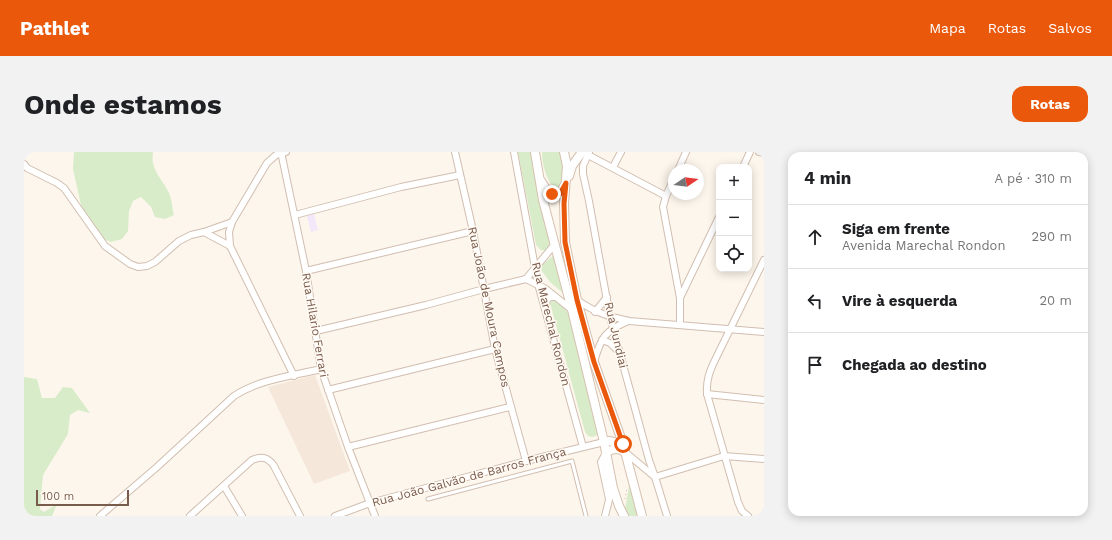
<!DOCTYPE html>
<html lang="pt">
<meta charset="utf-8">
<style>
:root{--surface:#fff;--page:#f2f2f2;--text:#202124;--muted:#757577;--line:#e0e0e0;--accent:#ea580c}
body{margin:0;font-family:"Work Sans",sans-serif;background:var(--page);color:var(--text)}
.controls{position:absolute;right:12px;top:12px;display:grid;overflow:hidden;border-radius:8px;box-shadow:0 2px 10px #0003}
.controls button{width:36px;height:36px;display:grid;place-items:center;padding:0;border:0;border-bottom:1px solid var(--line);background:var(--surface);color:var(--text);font:20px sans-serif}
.compass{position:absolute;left:644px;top:12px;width:36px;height:36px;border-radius:50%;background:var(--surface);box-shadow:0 2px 10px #0003;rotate:77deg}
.scale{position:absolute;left:12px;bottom:10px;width:93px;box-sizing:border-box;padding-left:4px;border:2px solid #7a5c4d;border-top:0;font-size:11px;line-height:14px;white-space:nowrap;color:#7a5c4d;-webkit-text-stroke:3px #fffaf3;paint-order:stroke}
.stop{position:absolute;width:12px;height:12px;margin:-9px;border:3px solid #ea580c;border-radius:50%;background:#fff}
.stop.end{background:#ea580c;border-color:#fff;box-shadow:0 1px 4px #0008}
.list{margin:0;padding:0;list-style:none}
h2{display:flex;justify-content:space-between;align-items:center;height:52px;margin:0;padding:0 16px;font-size:17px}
h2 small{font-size:13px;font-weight:400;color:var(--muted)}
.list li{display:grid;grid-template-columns:26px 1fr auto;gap:12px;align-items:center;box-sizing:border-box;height:64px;padding:0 16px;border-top:1px solid var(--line)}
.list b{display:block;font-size:15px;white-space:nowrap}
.list p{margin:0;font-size:13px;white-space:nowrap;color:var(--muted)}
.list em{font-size:13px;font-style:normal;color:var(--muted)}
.icon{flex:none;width:22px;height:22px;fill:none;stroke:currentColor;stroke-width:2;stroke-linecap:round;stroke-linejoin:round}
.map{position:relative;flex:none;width:740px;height:364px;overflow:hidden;border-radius:12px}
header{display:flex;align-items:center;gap:24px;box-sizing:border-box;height:56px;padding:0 20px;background:var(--accent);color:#fff}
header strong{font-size:19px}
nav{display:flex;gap:22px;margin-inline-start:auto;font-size:14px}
.intro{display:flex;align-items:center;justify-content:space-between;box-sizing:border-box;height:96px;padding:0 24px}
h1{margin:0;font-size:28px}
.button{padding:10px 18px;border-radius:12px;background:var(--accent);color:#fff;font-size:14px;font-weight:700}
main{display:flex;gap:24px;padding:0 24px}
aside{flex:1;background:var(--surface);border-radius:12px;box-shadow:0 2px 10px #0003}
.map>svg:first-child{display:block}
.residential{fill:#f5e8da}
.education{fill:#f3e8fa}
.green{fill:#d8ecc9}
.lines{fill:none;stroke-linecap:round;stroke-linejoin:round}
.lane-casing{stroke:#d1beb0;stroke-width:5}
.street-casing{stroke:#d1beb0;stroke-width:8}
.secondary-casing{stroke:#d6c0b0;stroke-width:10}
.path{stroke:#d9b8a5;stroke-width:1;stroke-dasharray:1 3;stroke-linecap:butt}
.lane{stroke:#fff;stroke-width:3}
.street{stroke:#fff;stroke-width:6}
.secondary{stroke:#fff;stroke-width:8}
.route{stroke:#ea580c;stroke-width:5}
.labels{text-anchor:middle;stroke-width:3;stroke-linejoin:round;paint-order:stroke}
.street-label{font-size:12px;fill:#7a5c4d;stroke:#fffaf3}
</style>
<header>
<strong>Pathlet</strong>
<nav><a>Mapa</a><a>Rotas</a><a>Salvos</a></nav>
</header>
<div class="intro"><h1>Onde estamos</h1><a class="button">Rotas</a></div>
<main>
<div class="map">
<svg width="740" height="364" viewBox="0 0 740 364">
<rect width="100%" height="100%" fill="#fdf6ec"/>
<polygon class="residential" points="291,223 326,319 290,332 244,235"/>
<polygon class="education" points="290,62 294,78 287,80 283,64"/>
<g class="green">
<path d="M50,0H129C126,18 138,26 145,41C148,47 148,56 150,63L141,67L131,65L127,55L117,45L109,49L105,59L104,79L98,87L87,90L77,86L61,71L49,17Z"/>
<polygon points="494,0 509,0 528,94 523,99 517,98 512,93"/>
<path d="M518,0H537L540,17L537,35L534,37H530C522,26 518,13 518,0Z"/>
<polygon points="530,103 539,141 526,130 517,118 519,112"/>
<path d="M530,148C538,152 543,158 546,166L575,282L569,285L564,284L561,280L526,151Z"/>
<polygon points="0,225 13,227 18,246 31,246 39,235 48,236 66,261 54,258 46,263 44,282 19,323 16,357 20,360 33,352 28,364 0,364"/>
<polygon points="606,328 615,364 604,364 601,356 602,352"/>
</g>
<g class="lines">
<g class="lane-casing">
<polyline id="lane" points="404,347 548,309 562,364"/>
</g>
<g class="street-casing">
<g id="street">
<polyline points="257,0 282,119 297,217 324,295 351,364"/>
<polyline points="431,0 449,79 471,197 502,309"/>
<polyline points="490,0 514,132 559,295"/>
<polyline points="565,0 559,14 559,22 565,49 586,165 625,308 631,325 643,364"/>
<polyline points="735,0 740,1"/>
<polyline points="564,3 642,44"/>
<polyline points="0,12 3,16 33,31 40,36 81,94 106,112 114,115 123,114 131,110 155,89 167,83 180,80 208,70 243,11 252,3 262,0"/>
<polyline points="589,15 597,0"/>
<polyline points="719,15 726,0"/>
<polyline points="654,18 662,0"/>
<polyline points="650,26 642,44 639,55 656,146 656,173"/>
<polyline points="271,63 377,35 436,23"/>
<polyline points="208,70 205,80 206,94 270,224"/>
<polyline points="180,80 206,94"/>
<polyline points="282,119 449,79"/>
<polyline points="502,127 522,137 548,158"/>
<polyline points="656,146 695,65"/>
<path d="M553,148C572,161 583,164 605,169L740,180"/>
<polyline points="521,156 523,148 526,145 531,145"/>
<polyline points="571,160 583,145"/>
<polyline points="292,179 402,153 460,137 502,127 531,92"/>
<polyline points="578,188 586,191 593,198"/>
<path d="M570,210C577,185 581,179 604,169"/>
<polyline points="304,238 471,197"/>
<polyline points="683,242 740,248"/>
<polyline points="324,295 486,255"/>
<polyline points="601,300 631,325 700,304 740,307"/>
<polyline points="582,301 577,310 585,347"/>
<polyline points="200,334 218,364"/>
<path d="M76,364L133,315L210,244C236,227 268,224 297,217"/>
<path d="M166,364L228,308C238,304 244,305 250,314L276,364"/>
<polyline points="311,364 346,351 502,309 580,290"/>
<polyline points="581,364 586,344"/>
<path d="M724,364L718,359L714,350L683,242C682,228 686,218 692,206L740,108"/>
</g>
</g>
<g class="secondary-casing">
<g id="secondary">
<polyline points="511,0 519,48 548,158 580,290 589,336 595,354 600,364"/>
<polyline points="540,0 543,14 540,51 541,90 553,148 570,210 599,292 618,364"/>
<polyline points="545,24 548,14 558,0"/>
<polyline points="517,29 522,37 528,42 536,42 540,34"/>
<polyline points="580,290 585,289 599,292"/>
<path d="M582,301C589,296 594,296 601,300"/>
</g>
</g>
<polyline class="path" points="601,347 603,337"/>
<use href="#lane" class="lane"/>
<use href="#street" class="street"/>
<use href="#secondary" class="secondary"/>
</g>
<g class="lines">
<polyline class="route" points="528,42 536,42 542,31 540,52 541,90 553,148 570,210 599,292"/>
</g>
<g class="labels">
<g class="street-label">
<text transform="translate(465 155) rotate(78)" y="4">Rua João de Moura Campos</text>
<text transform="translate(527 172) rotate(76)" y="4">Rua Marechal Rondon</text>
<text transform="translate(291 173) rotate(80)" y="4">Rua Hilario Ferrari</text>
<text transform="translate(592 183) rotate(77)" y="4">Rua Jundiai</text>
<text transform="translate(445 325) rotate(-15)" y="4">Rua João Galvão de Barros França</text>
</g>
</g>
</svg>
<div class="controls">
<button>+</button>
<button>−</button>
<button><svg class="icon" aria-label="locate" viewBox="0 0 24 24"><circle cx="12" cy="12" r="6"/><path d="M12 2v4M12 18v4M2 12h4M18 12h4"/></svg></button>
</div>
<svg class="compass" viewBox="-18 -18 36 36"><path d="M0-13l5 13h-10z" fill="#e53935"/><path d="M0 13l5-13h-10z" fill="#757577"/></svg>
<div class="scale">100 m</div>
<div class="stop" style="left:599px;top:292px"></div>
<div class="stop end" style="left:528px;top:42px"></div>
</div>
<aside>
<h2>4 min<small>A pé · 310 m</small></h2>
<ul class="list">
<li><svg class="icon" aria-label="ahead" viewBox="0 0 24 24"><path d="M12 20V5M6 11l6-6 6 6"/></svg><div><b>Siga em frente</b><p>Avenida Marechal Rondon</p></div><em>290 m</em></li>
<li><svg class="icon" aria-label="left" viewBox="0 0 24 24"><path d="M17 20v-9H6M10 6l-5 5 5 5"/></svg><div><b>Vire à esquerda</b></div><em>20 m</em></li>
<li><svg class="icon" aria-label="arrive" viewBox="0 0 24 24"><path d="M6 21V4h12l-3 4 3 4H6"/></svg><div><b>Chegada ao destino</b></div></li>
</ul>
</aside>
</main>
